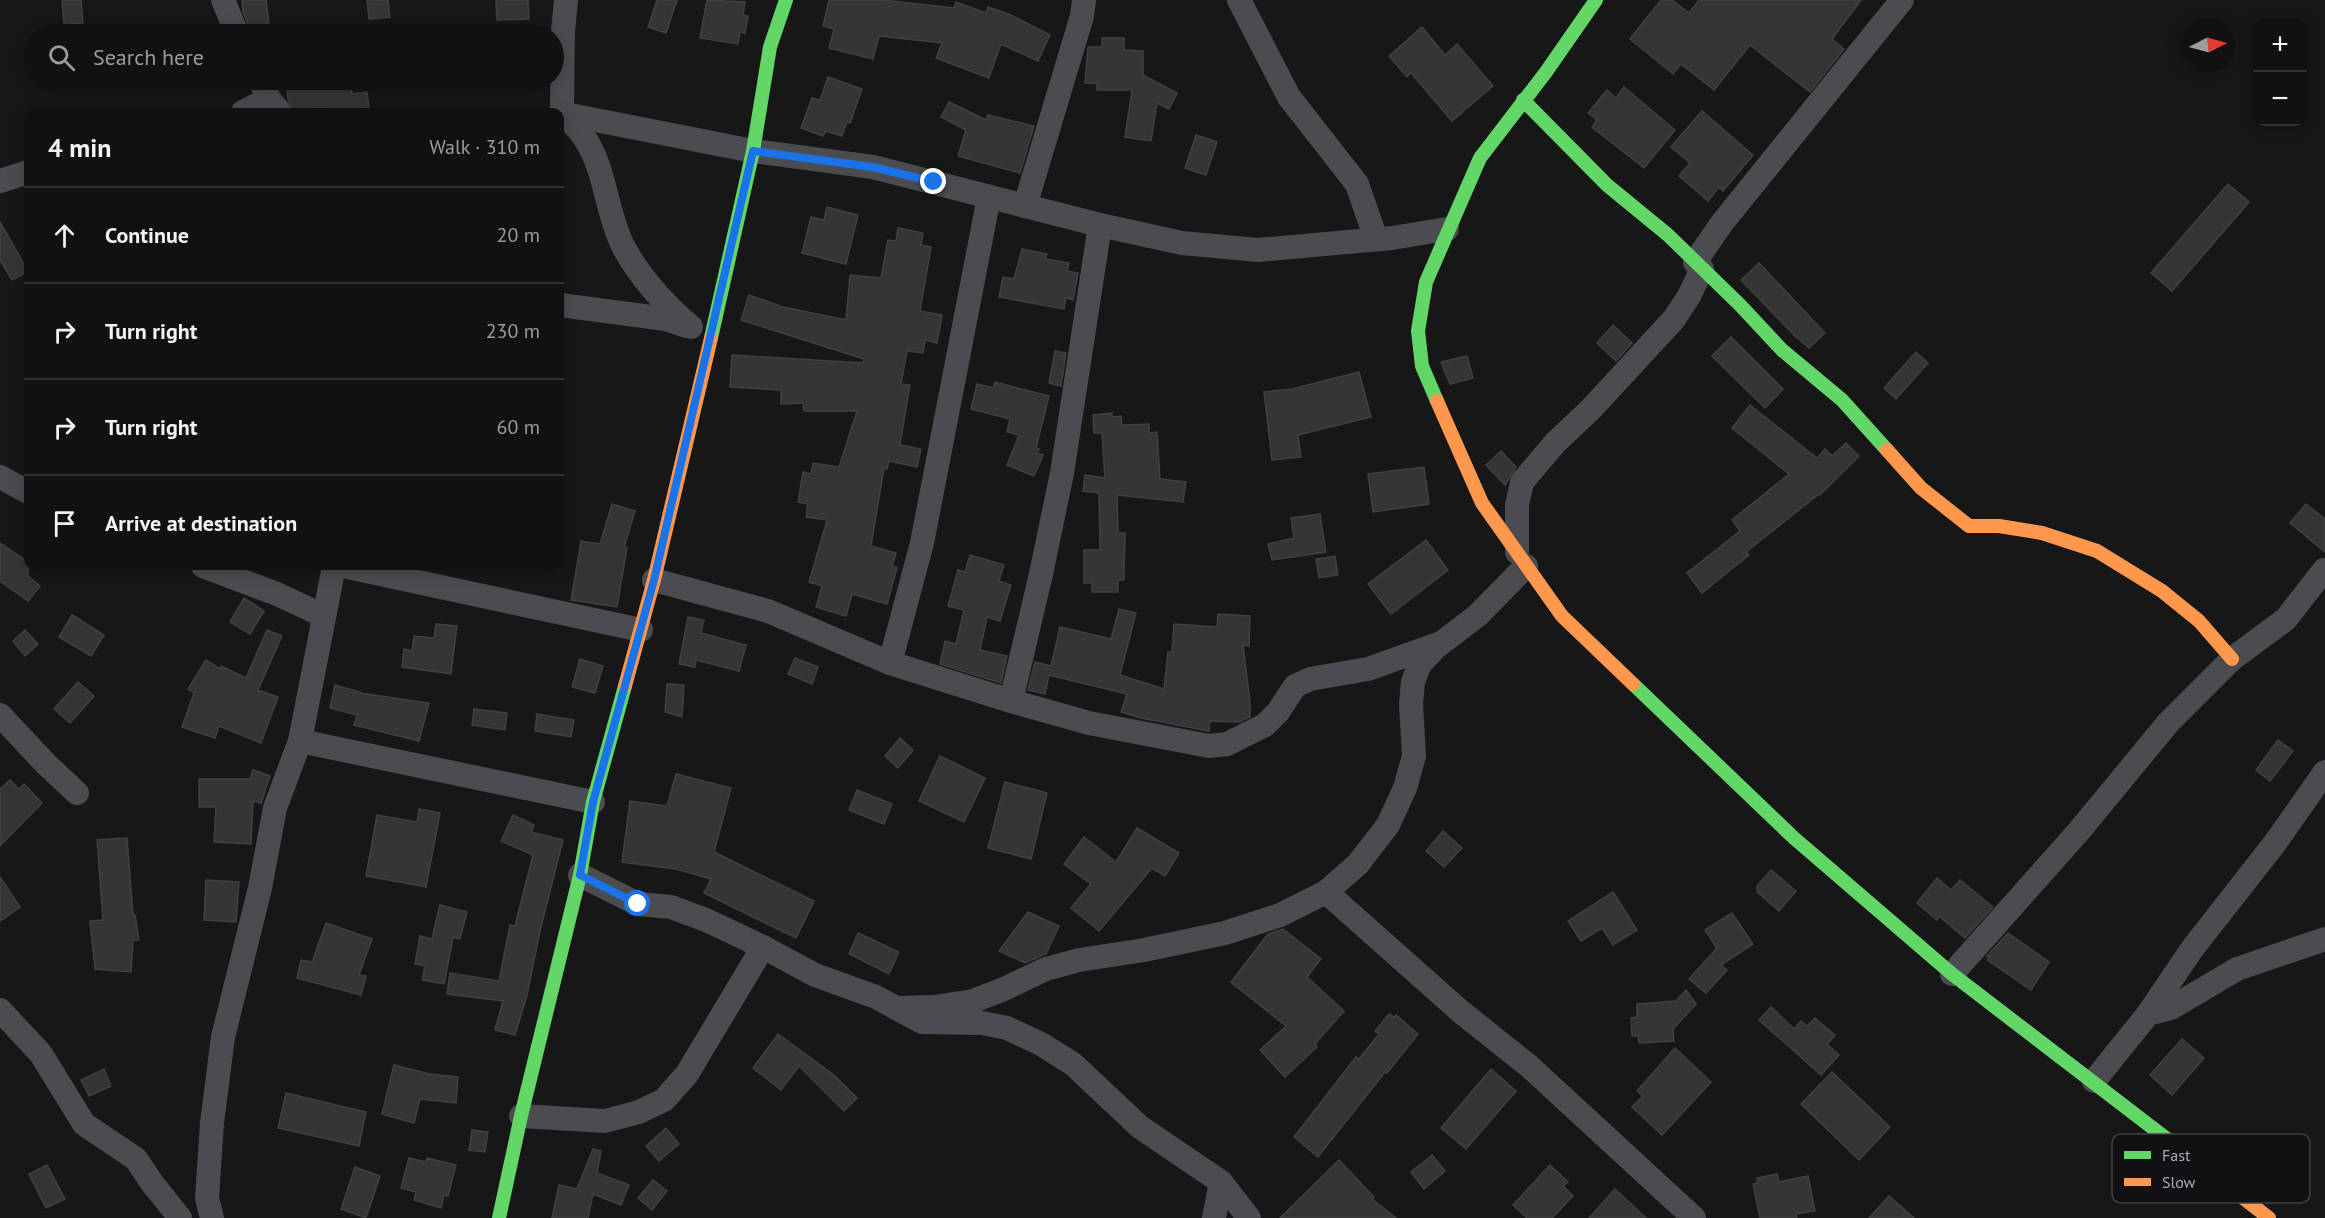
<!DOCTYPE html>
<meta charset="utf-8">
<style>
:root{--surface:#111;--page:#1e1f1f;--text:#f1f3f6;--muted:#9c9d9f;--line:#303131}
body{margin:0;font-family:"PT Sans",sans-serif;background:var(--page);color:var(--text)}
.controls{position:absolute;right:18px;top:18px;display:grid;overflow:hidden;border-radius:12px;box-shadow:0 3px 15px #0003}
.controls button{width:54px;height:54px;display:grid;place-items:center;padding:0;border:0;border-bottom:2px solid var(--line);background:var(--surface);color:var(--text);font:30px sans-serif}
.compass{position:absolute;left:2181px;top:18px;width:54px;height:54px;border-radius:50%;background:var(--surface);box-shadow:0 3px 15px #0003;rotate:84deg}
.stop{position:absolute;width:18px;height:18px;margin:-14px;border:4px solid #1a73e8;border-radius:50%;background:#fff}
.stop.end{background:#1a73e8;border-color:#fff;box-shadow:0 2px 6px #0008}
.list{margin:0;padding:0;list-style:none}
h2{display:flex;justify-content:space-between;align-items:center;height:78px;margin:0;padding:0 24px;font-size:26px}
h2 small{font-size:20px;font-weight:400;color:var(--muted)}
.list li{display:grid;grid-template-columns:39px 1fr auto;gap:18px;align-items:center;box-sizing:border-box;height:96px;padding:0 24px;border-top:2px solid var(--line)}
.list b{display:block;font-size:22px;white-space:nowrap}
.list em{font-size:20px;font-style:normal;color:var(--muted)}
.icon{flex:none;width:33px;height:33px;fill:none;stroke:currentColor;stroke-width:2;stroke-linecap:round;stroke-linejoin:round}
.map{position:relative;flex:none;width:2325px;height:1218px;overflow:hidden}
.search{position:absolute;background:var(--surface);box-shadow:0 3px 15px #0003;left:24px;top:24px;width:540px;height:66px;display:flex;align-items:center;gap:15px;box-sizing:border-box;padding:0 21px;border-radius:33px;color:var(--muted);font-size:22px}
.panel{position:absolute;background:var(--surface);box-shadow:0 3px 15px #0003;left:24px;top:108px;width:540px;height:462px;border-radius:12px}
.map>svg:first-child{display:block}
.building{fill:#353536;stroke:#3f4043;stroke-width:1.5}
.lines{fill:none;stroke-linecap:round;stroke-linejoin:round}
.street{stroke:#4b4c50;stroke-width:24}
.fast{stroke:#63d668;stroke-width:14}
.slow{stroke:#ff974d;stroke-width:14}
.route{stroke:#1a73e8;stroke-width:8}
.key{fill:#111113;stroke:#3e4045;stroke-width:1.5}
.key-label{font-size:16px;fill:#a8adb8}
</style>
<div class="map">
<svg width="2325" height="1218" viewBox="0 0 2325 1218">
<rect width="100%" height="100%" fill="#171717"/>
<g class="building">
<polygon points="62,0 81,0 83,23 64,24"/>
<polygon points="242,0 266,0 269,24 249,27 243,12"/>
<polygon points="367,0 388,0 390,17 369,19"/>
<polygon points="496,0 528,0 529,19 497,20"/>
<polygon points="657,0 677,0 666,33 648,27"/>
<polygon points="707,0 745,2 743,15 748,16 745,33 740,32 738,44 700,38"/>
<polygon points="829,0 883,0 954,8 956,2 986,13 988,7 1011,15 1050,35 1038,61 1001,44 989,78 936,58 942,43 879,36 873,59 829,48 834,29 823,26"/>
<polygon points="1661,0 1672,0 1689,13 1699,0 1861,0 1832,39 1844,49 1810,92 1750,45 1714,90 1681,64 1673,74 1630,39"/>
<polygon points="1422,27 1445,55 1457,44 1493,86 1452,121 1411,73 1407,77 1389,56"/>
<polygon points="1102,38 1124,38 1124,50 1143,51 1143,75 1177,93 1169,109 1157,103 1151,141 1125,137 1132,90 1097,90 1097,83 1085,83 1088,47 1102,47"/>
<polygon points="828,77 862,89 850,123 847,122 842,136 826,131 823,136 801,128 812,98 820,100"/>
<polygon points="300,80 350,80 352,94 367,92 369,110 323,112 322,108 294,112 288,100 286,81"/>
<polygon points="1624,87 1675,130 1644,168 1592,127 1597,120 1588,113 1607,90 1616,98"/>
<polygon points="949,102 986,120 988,115 1034,126 1020,173 958,156 966,130 941,117"/>
<polygon points="1702,111 1753,155 1723,191 1719,187 1708,201 1679,176 1690,163 1671,147"/>
<polygon points="1196,135 1217,142 1206,175 1185,168"/>
<polygon points="2228,184 2249,202 2172,291 2151,273"/>
<polygon points="827,207 858,215 846,264 802,253 811,217 824,220"/>
<polygon points="0,222 28,271 12,280 0,260"/>
<polygon points="898,228 923,233 921,245 931,247 920,311 942,315 937,343 925,340 923,353 907,351 901,384 910,385 900,445 921,449 917,467 889,461 887,469 884,468 871,546 896,553 892,566 897,568 887,604 852,594 846,616 816,607 822,586 809,582 827,520 806,517 808,504 798,502 803,472 811,474 813,463 839,467 857,411 804,411 803,403 781,404 781,390 730,387 732,355 863,363 864,359 741,320 749,295 783,307 846,320 850,275 881,278 888,240 896,241"/>
<polygon points="1022,249 1047,254 1045,259 1069,263 1067,271 1078,273 1073,300 1066,298 1064,309 999,297 1003,277 1014,279"/>
<polygon points="1759,263 1825,333 1809,348 1795,336 1741,280"/>
<polygon points="1613,325 1632,343 1616,361 1597,343"/>
<polygon points="1731,337 1783,389 1765,408 1712,356"/>
<polygon points="1055,351 1066,353 1061,386 1049,383"/>
<polygon points="1916,352 1928,363 1896,399 1884,388"/>
<polygon points="1467,356 1473,378 1450,384 1441,362"/>
<polygon points="1359,372 1371,417 1298,435 1301,457 1272,460 1264,392 1292,389"/>
<polygon points="995,382 1049,396 1036,448 1039,449 1037,453 1043,455 1034,476 1007,465 1019,435 1007,432 1010,419 971,409 977,384 993,388"/>
<polygon points="1750,405 1817,458 1825,449 1832,456 1846,443 1859,456 1820,495 1819,494 1746,552 1749,555 1702,593 1687,573 1740,531 1732,520 1789,474 1732,428"/>
<polygon points="1112,413 1112,417 1121,416 1122,425 1149,424 1149,433 1157,432 1160,479 1186,482 1183,502 1117,495 1118,533 1125,533 1124,580 1118,580 1118,592 1092,592 1092,583 1084,583 1084,550 1100,550 1099,493 1083,491 1085,475 1105,478 1102,433 1094,433 1093,415"/>
<polygon points="1501,451 1516,467 1505,485 1486,465"/>
<polygon points="1424,467 1429,504 1373,512 1368,474"/>
<polygon points="612,504 635,511 624,547 627,548 617,607 571,600 581,541 600,544"/>
<polygon points="2306,504 2325,519 2325,552 2290,523"/>
<polygon points="1320,514 1326,552 1272,560 1268,544 1294,538 1291,518"/>
<polygon points="1426,540 1448,570 1391,614 1368,584"/>
<polygon points="0,543 28,562 28,576 40,586 28,601 0,581"/>
<polygon points="970,555 1004,565 999,581 1011,585 1000,621 987,617 980,650 1007,656 1001,683 940,664 945,641 956,644 964,610 948,606 958,570 965,572"/>
<polygon points="1335,556 1338,575 1319,578 1316,559"/>
<polygon points="244,598 264,611 250,634 230,622"/>
<polygon points="1119,609 1136,613 1120,675 1164,689 1168,652 1172,652 1174,624 1217,627 1218,614 1250,616 1249,646 1243,645 1250,702 1250,717 1239,722 1210,721 1209,731 1141,718 1121,712 1127,694 1049,675 1045,694 1028,690 1035,662 1051,666 1060,627 1111,639"/>
<polygon points="72,615 104,635 91,656 59,637"/>
<polygon points="688,617 704,620 701,633 746,645 739,671 696,660 695,667 679,664"/>
<polygon points="436,624 457,626 451,674 402,667 404,649 412,651 414,636 434,638"/>
<polygon points="25,630 38,644 25,656 13,641"/>
<polygon points="267,630 282,636 258,690 278,697 261,743 219,726 215,738 182,727 194,693 188,689 206,660 220,669 221,666 246,678"/>
<polygon points="795,658 818,667 812,684 788,674"/>
<polygon points="580,659 603,666 595,693 572,687"/>
<polygon points="78,682 94,696 70,723 54,709"/>
<polygon points="667,684 684,685 682,717 665,712"/>
<polygon points="335,685 360,692 360,693 429,703 419,741 354,725 357,715 330,708"/>
<polygon points="474,709 507,713 505,730 472,725"/>
<polygon points="537,714 574,720 571,737 535,731"/>
<polygon points="900,738 913,750 898,768 885,756"/>
<polygon points="2278,740 2293,751 2270,781 2256,770"/>
<polygon points="940,756 985,778 964,822 919,801"/>
<polygon points="253,770 270,776 261,803 253,801 251,844 214,842 216,807 199,807 199,779 250,779"/>
<polygon points="676,774 731,788 714,852 814,901 796,938 704,893 711,879 676,869 622,862 630,801 667,806"/>
<polygon points="10,780 19,789 24,784 42,803 0,846 0,789"/>
<polygon points="1005,782 1047,793 1031,859 988,848"/>
<polygon points="857,790 892,804 884,824 849,810"/>
<polygon points="419,809 440,813 426,887 366,876 377,815 417,822"/>
<polygon points="513,815 534,825 531,832 563,840 540,931 527,995 515,1035 495,1030 503,1001 447,994 450,973 499,981 510,925 515,926 533,855 501,841"/>
<polygon points="1137,828 1179,853 1165,876 1152,868 1099,931 1071,908 1091,884 1064,864 1084,837 1116,862"/>
<polygon points="1443,831 1462,848 1444,867 1426,851"/>
<polygon points="127,838 133,915 135,915 139,940 133,940 131,972 95,969 90,921 103,920 97,840"/>
<polygon points="1771,870 1796,891 1779,911 1757,892 1757,886"/>
<polygon points="0,877 20,907 0,921"/>
<polygon points="1937,878 1951,890 1960,880 1993,907 1965,938 1939,916 1937,920 1917,903"/>
<polygon points="206,880 239,882 236,922 204,920"/>
<polygon points="1613,892 1637,930 1613,945 1602,928 1581,941 1568,921"/>
<polygon points="440,905 467,912 460,939 453,938 444,984 422,980 425,966 415,964 420,936 432,939"/>
<polygon points="1028,912 1059,926 1046,954 1025,963 999,951"/>
<polygon points="1732,913 1753,944 1721,965 1727,970 1706,993 1689,979 1717,948 1705,930"/>
<polygon points="326,923 372,939 359,975 366,976 361,995 297,978 301,960 312,962"/>
<polygon points="1283,929 1321,959 1307,977 1344,1011 1315,1044 1317,1047 1285,1077 1260,1050 1286,1026 1231,982 1268,934"/>
<polygon points="858,933 899,952 889,974 849,954"/>
<polygon points="2008,933 2049,962 2031,990 1987,960 1989,958 1987,956"/>
<polygon points="1686,990 1696,1004 1673,1029 1674,1041 1639,1043 1638,1036 1632,1036 1631,1018 1637,1017 1637,1004 1676,1001"/>
<polygon points="1771,1007 1794,1029 1801,1021 1807,1026 1815,1018 1835,1035 1827,1044 1839,1055 1821,1075 1759,1020"/>
<polygon points="1389,1014 1394,1017 1396,1015 1418,1034 1387,1073 1385,1072 1318,1157 1294,1137 1356,1057 1359,1059 1379,1034 1375,1031"/>
<polygon points="778,1034 834,1075 857,1098 844,1111 799,1066 781,1090 753,1068"/>
<polygon points="2182,1039 2204,1058 2172,1095 2150,1075"/>
<polygon points="1675,1048 1711,1082 1662,1135 1632,1107 1643,1096 1637,1091"/>
<polygon points="394,1065 429,1074 458,1077 456,1103 420,1099 414,1123 382,1114"/>
<polygon points="104,1069 111,1086 89,1096 81,1080"/>
<polygon points="1491,1069 1516,1091 1466,1149 1441,1128"/>
<polygon points="1832,1072 1890,1127 1859,1160 1801,1104"/>
<polygon points="286,1093 366,1112 359,1146 278,1128"/>
<polygon points="666,1128 679,1144 659,1161 646,1146"/>
<polygon points="472,1130 488,1132 485,1152 469,1150"/>
<polygon points="593,1149 601,1151 597,1173 629,1185 621,1205 593,1194 588,1218 552,1218 559,1185 577,1189"/>
<polygon points="1432,1155 1445,1171 1424,1189 1411,1172"/>
<polygon points="409,1158 426,1162 427,1158 456,1165 448,1196 444,1195 441,1208 414,1200 416,1192 401,1188"/>
<polygon points="1339,1160 1374,1197 1372,1199 1396,1218 1280,1218"/>
<polygon points="47,1165 65,1199 46,1208 29,1174"/>
<polygon points="1550,1165 1568,1182 1563,1186 1573,1196 1552,1218 1527,1218 1513,1205"/>
<polygon points="355,1167 380,1176 366,1218 341,1209"/>
<polygon points="1777,1174 1779,1182 1808,1176 1815,1211 1796,1214 1797,1218 1760,1218 1753,1184 1758,1183 1757,1178"/>
<polygon points="653,1180 667,1191 652,1210 638,1198"/>
<polygon points="1615,1189 1646,1218 1589,1218"/>
<polygon points="1889,1196 1914,1218 1869,1218"/>
</g>
<g class="lines">
<g class="street">
<polyline points="223,0 237,34"/>
<path d="M566,0L563,32L562,113C569,120 578,128 584,137C606,169 606,212 623,246C640,278 664,304 691,327"/>
<polyline points="1239,0 1289,97 1357,184 1376,239"/>
<polyline points="260,80 269,99 280,112"/>
<polyline points="243,112 269,99"/>
<polyline points="560,113 753,151 873,167 1100,225 1182,243 1258,250 1392,238 1447,229"/>
<polyline points="0,181 28,172"/>
<polyline points="1025,206 1082,16 1084,0"/>
<polyline points="1695,262 1722,223 1902,0"/>
<polyline points="560,305 666,319 686,326"/>
<polyline points="0,477 28,492"/>
<polyline points="1517,552 1517,505 1522,482 1555,443 1591,409 1674,319 1689,296 1702,269"/>
<polyline points="203,566 277,594 324,616"/>
<polyline points="343,566 641,630"/>
<polyline points="654,580 768,611 890,663 1011,701 1089,723 1209,746 1227,744 1265,725 1278,712 1295,686 1310,679 1368,669 1438,644"/>
<polyline points="890,663 922,543 989,197"/>
<polyline points="1011,701 1041,574 1062,473 1100,225"/>
<polyline points="0,715 46,764 77,793"/>
<polyline points="300,741 593,802"/>
<polyline points="580,875 638,904 671,907 706,920 763,947 815,975 876,997 922,1022 982,1023 1007,1028 1041,1044 1073,1064 1140,1127 1221,1182 1249,1218"/>
<polyline points="1326,892 1460,1011 1529,1066 1694,1218"/>
<polyline points="1952,974 2079,831 2168,723 2232,659 2286,619 2324,570"/>
<polyline points="896,1008 934,1007 973,1001 1004,989 1046,969 1079,960 1144,950 1225,933 1280,915 1326,892 1358,864 1388,825 1405,788 1414,756 1411,704 1413,682 1420,664 1435,648 1478,615 1526,566"/>
<polyline points="0,1010 41,1054 84,1124 136,1159 152,1183 180,1218"/>
<polyline points="2148,1014 2171,1008 2237,969 2325,939"/>
<polyline points="2094,1081 2148,1014 2192,949 2275,843 2325,772"/>
<polyline points="521,1116 605,1121 639,1112 664,1100 687,1074 763,947"/>
<polyline points="212,1218 207,1198 212,1123 223,1037 260,888 275,808 300,741 334,566"/>
<polyline points="1214,1218 1221,1182"/>
</g>
<g class="fast">
<polyline points="1523,100 1607,185 1668,235 1740,305 1782,350 1842,400 1887,450"/>
<polyline points="711,338 753,151 770,47 786,0"/>
<polyline points="1437,401 1422,366 1418,331 1426,282 1480,158 1546,72 1596,0"/>
<polyline points="1633,684 1794,838 1952,974 2184,1152"/>
<polyline points="499,1218 521,1116 580,875 593,802 625,686"/>
</g>
<g class="slow">
<polyline points="1437,401 1482,503 1562,616 1633,684"/>
<polyline points="1887,450 1921,488 1969,526 1999,526 2042,533 2097,551 2162,591 2199,621 2232,659"/>
<polyline points="625,686 654,580 711,338"/>
<polyline points="2184,1152 2269,1218"/>
</g>
</g>
<g class="lines">
<polyline class="route" points="638,904 580,875 593,802 654,580 753,151 873,167 934,182"/>
</g>
<rect x="2112" y="1134" width="198" height="69" rx="9" class="key"/>
<rect x="2124" y="1151" width="27" height="8" fill="#63d668"/>
<rect x="2124" y="1178" width="27" height="8" fill="#ff974d"/>
<g class="key-label">
<text x="2162" y="1161">Fast</text>
<text x="2162" y="1188">Slow</text>
</g>
</svg>
<div class="controls">
<button>+</button>
<button>−</button>
</div>
<svg class="compass" viewBox="-18 -18 36 36"><path d="M0-13l5 13h-10z" fill="#e53935"/><path d="M0 13l5-13h-10z" fill="#9c9d9f"/></svg>
<div class="stop" style="left:638px;top:904px"></div>
<div class="stop end" style="left:934px;top:182px"></div>
<div class="search"><svg class="icon" aria-label="search" viewBox="0 0 24 24"><circle cx="10" cy="10" r="6"/><path d="M15 15l6 6"/></svg>Search here</div>
<section class="panel">
<h2>4 min<small>Walk · 310 m</small></h2>
<ul class="list">
<li><svg class="icon" aria-label="ahead" viewBox="0 0 24 24"><path d="M12 20V5M6 11l6-6 6 6"/></svg><div><b>Continue</b></div><em>20 m</em></li>
<li><svg class="icon" aria-label="right" viewBox="0 0 24 24"><path d="M7 20v-9h11M14 6l5 5-5 5"/></svg><div><b>Turn right</b></div><em>230 m</em></li>
<li><svg class="icon" aria-label="right" viewBox="0 0 24 24"><path d="M7 20v-9h11M14 6l5 5-5 5"/></svg><div><b>Turn right</b></div><em>60 m</em></li>
<li><svg class="icon" aria-label="arrive" viewBox="0 0 24 24"><path d="M6 21V4h12l-3 4 3 4H6"/></svg><div><b>Arrive at destination</b></div></li>
</ul>
</section>
</div>
